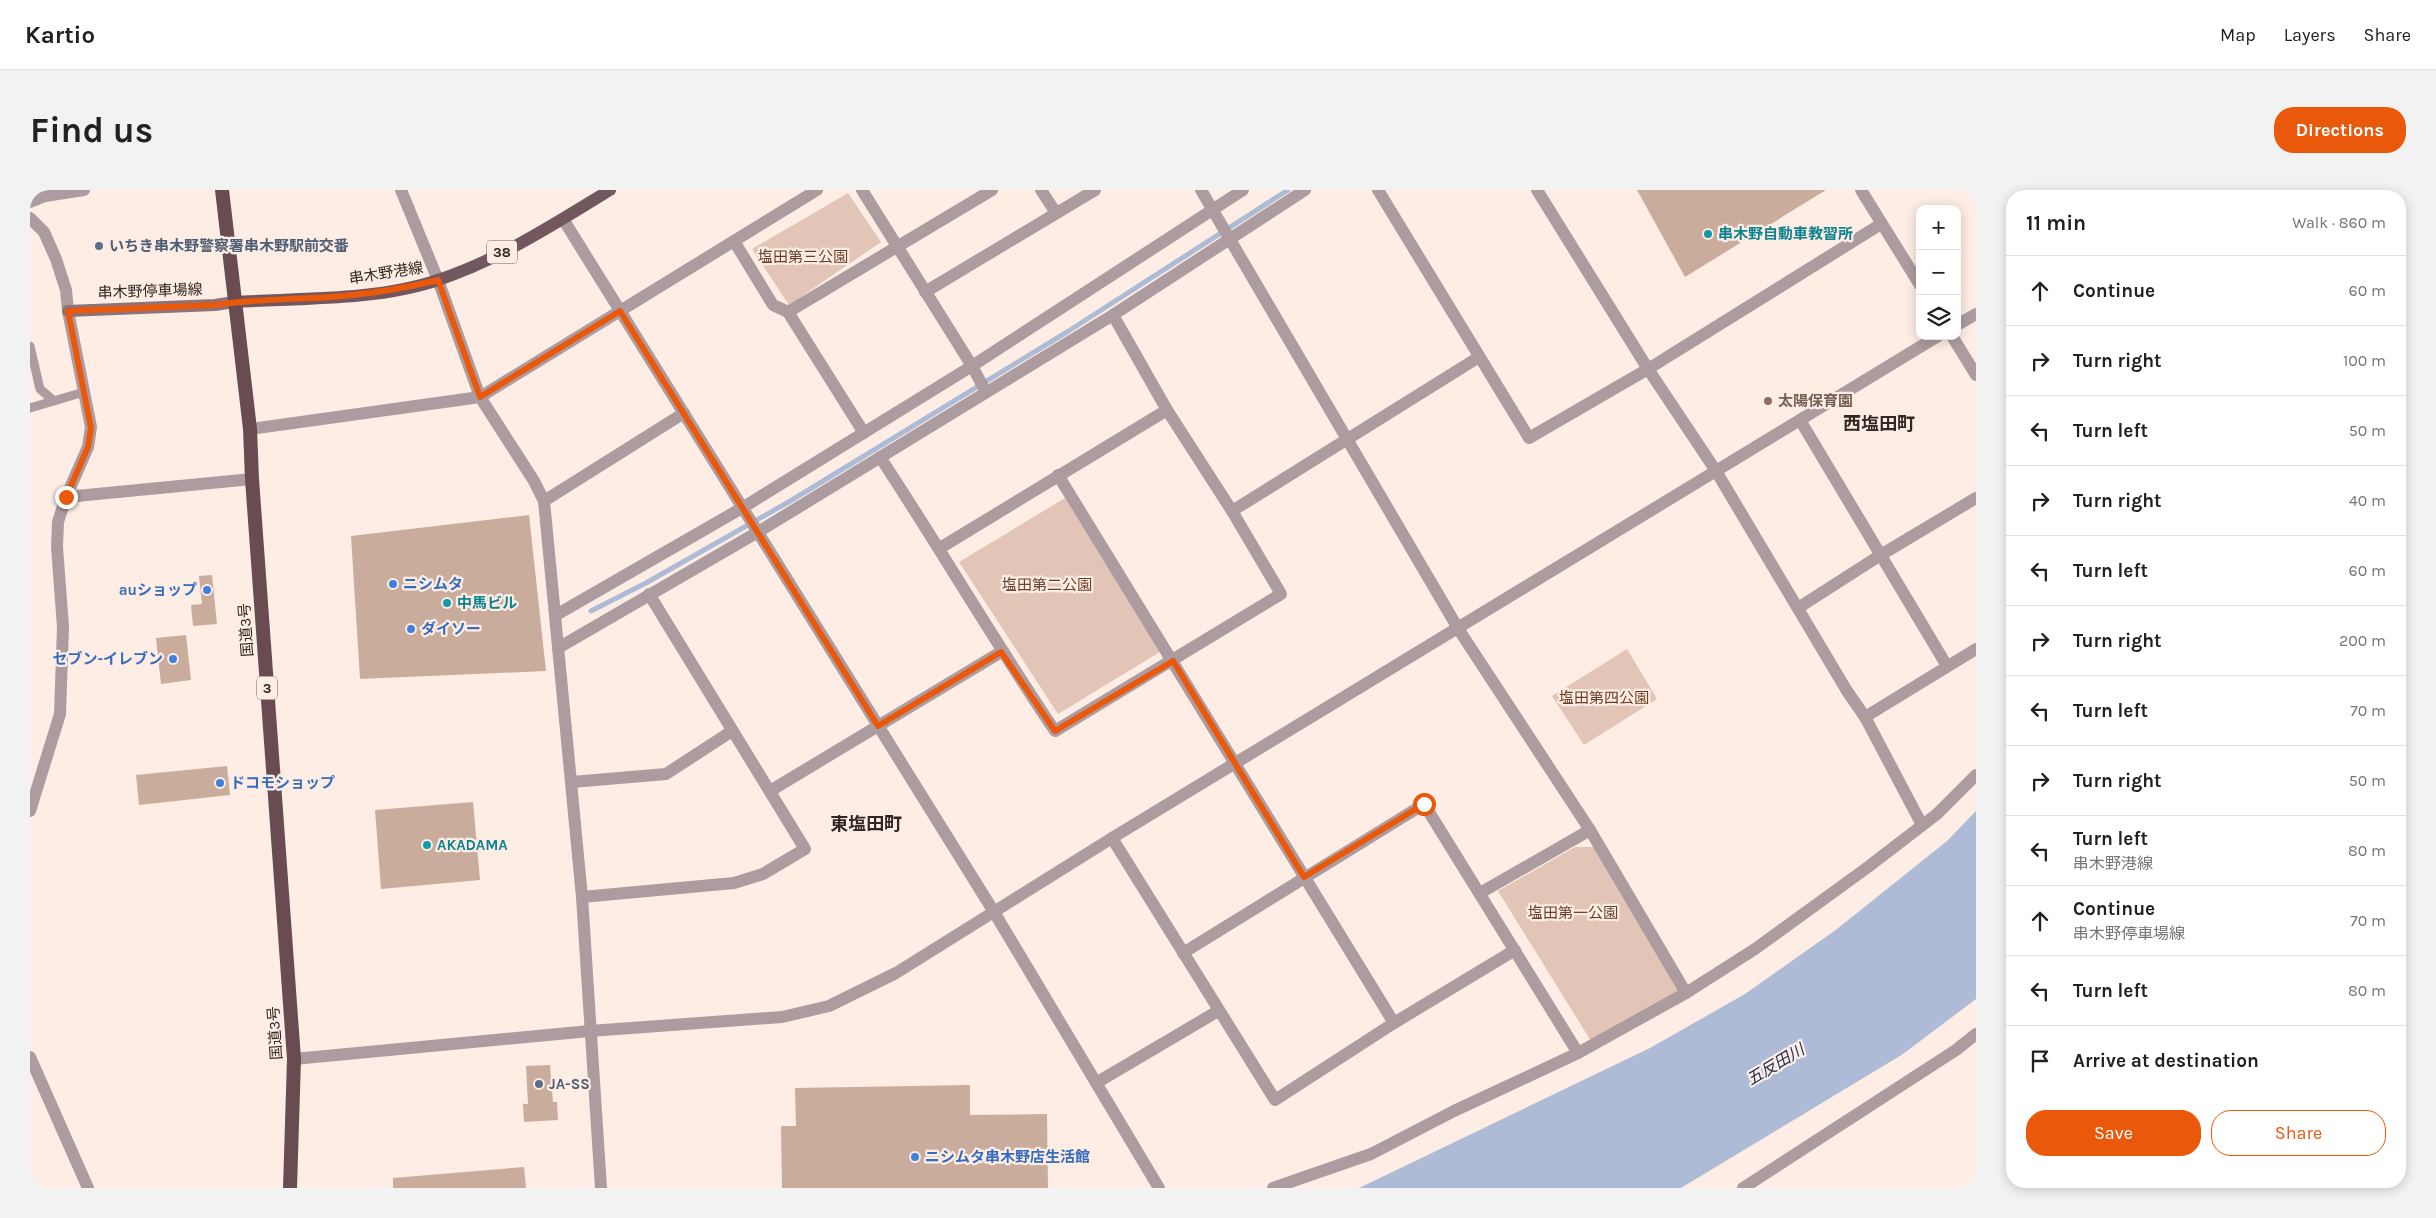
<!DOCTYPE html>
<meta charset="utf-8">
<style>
:root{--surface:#fff;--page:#f2f2f2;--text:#202124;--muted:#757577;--line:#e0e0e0;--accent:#ea580c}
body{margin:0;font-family:Karla,"Noto Sans JP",sans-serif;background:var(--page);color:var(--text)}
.controls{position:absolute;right:15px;top:15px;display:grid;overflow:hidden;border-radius:10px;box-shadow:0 2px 12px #0003}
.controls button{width:45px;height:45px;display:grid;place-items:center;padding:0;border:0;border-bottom:1px solid var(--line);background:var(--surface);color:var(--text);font:25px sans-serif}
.stop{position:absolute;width:15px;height:15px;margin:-11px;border:4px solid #ea580c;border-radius:50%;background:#fff}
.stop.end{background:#ea580c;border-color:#fff;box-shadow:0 1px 5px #0008}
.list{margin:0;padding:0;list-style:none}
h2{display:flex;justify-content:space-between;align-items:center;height:65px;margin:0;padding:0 20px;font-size:21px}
h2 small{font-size:16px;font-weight:400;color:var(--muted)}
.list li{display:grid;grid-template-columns:32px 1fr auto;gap:15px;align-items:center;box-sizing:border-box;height:70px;padding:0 20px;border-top:1px solid var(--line)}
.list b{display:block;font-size:19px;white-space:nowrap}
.list p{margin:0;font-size:16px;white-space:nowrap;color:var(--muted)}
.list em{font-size:16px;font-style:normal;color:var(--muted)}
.actions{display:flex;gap:10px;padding:15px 20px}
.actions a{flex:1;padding:11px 0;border:1px solid var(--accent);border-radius:20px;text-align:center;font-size:18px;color:var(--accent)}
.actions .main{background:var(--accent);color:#fff}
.icon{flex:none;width:28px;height:28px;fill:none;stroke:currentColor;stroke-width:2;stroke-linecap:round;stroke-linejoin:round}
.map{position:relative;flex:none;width:1946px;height:998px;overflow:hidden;border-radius:20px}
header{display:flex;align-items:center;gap:30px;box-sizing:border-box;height:70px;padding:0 25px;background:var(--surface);border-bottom:1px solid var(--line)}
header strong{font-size:24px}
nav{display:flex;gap:28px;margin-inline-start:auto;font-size:18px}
.intro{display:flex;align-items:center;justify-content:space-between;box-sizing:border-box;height:120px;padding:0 30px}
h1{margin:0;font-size:35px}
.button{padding:12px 22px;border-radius:20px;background:var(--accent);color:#fff;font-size:18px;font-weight:700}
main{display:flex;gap:30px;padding:0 30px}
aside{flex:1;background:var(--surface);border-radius:20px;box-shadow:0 2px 12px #0003}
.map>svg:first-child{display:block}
.green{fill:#e2c5b6}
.water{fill:#adbbd6}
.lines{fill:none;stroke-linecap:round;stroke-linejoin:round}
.stream{stroke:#adbbd6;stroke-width:5}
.building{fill:#caac9c}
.service{stroke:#ac9ca0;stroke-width:9}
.minor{stroke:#ac9ca0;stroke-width:12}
.tertiary{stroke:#ac9ca0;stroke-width:12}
.secondary{stroke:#8a7479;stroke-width:12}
.primary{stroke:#72585e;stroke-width:12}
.trunk{stroke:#684c52;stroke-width:14}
.route{stroke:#ea580c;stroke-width:6}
.culture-dot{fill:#0f9aa8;stroke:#fdede4;stroke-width:2}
.service-dot{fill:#5c6f8a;stroke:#fdede4;stroke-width:2}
.education-dot{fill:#8d6e63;stroke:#fdede4;stroke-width:2}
.shop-dot{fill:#3f7fe0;stroke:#fdede4;stroke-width:2}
.labels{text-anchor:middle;stroke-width:4.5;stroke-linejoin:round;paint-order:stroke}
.shield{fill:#fdede4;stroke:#6f635d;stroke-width:1}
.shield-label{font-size:14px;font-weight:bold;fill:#322823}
.culture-label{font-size:15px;font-weight:bold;fill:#0d838f;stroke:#fdede4;text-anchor:start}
.service-label{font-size:15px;font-weight:bold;fill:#4e5e75;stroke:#fdede4;text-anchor:start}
.park-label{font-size:15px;fill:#6b4026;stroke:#fdede4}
.street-label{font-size:15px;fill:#322823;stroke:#fdede4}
.education-label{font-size:15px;font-weight:bold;fill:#785e54;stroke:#fdede4;text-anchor:start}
.shop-label{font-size:15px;font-weight:bold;fill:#366cbe;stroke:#fdede4;text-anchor:start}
.water-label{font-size:16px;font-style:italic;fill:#192a4f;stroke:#fdede4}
.quarter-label{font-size:18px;font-weight:bold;fill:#322823;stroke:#fdede4}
</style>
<header>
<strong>Kartio</strong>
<nav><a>Map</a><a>Layers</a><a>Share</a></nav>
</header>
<div class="intro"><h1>Find us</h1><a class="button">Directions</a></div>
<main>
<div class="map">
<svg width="1946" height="998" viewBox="0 0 1946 998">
<rect width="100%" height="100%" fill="#fdede4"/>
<g class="green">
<polygon points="818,3 851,52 759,115 722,59"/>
<polygon points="1035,308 1130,462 1028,524 929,372"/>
<polygon points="1597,459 1627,509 1554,555 1522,506"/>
<polygon points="1545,657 1565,657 1649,801 1561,851 1468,701"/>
</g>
<polygon class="water" points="1946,621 1946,809 1873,864 1651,998 1329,998 1620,858 1715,804 1807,739 1917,651"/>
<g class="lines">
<polyline class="stream" points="561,421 616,393 762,310 1037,142 1258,0"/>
</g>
<g class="building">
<polygon points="1607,0 1796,0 1655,87"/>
<polygon points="499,325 516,481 330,489 321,346"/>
<polygon points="182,385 187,434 163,436 161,415 172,414 169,386"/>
<polygon points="156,445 161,490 131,494 126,448"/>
<polygon points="197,576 200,605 109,615 106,585"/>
<polygon points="443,612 450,690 351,699 345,620"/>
<polygon points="520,875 523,912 527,912 528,930 494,932 493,914 498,914 496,876"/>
<polygon points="940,895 940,925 1017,924 1018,998 752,998 751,936 766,936 765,898"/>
<polygon points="494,977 496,998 363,998 363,988"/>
</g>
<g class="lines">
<g class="service">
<polyline points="0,156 10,199 24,211"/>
<polyline points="0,218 54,202"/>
</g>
<g class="minor">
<polyline points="371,0 408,90 450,207 504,291 514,311 552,707 571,998"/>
<polyline points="832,0 942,176 956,202"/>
<polyline points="1011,0 1026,23"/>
<polyline points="1348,0 1499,248 1618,179 1851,34"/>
<polyline points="1507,0 1618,179 1686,281 1817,501 1835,527 1892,635"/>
<polyline points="1831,0 1890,95"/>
<polyline points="0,12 15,6 54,0"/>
<polyline points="0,28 14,42 26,69 36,100 38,121 61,237 58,257 36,307 28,332 27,357 33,437 30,524 0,621"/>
<polyline points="704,51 743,115 758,122 834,243"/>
<polyline points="895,102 1065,0"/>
<polyline points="758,122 962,0"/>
<polyline points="1922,146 1946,185"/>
<polyline points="1770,230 1917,476"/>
<polyline points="220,239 450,207 787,0"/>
<path d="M850,267C910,358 964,451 1025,541L1251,404L1202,321L1137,220L1083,125"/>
<polyline points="1028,285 1364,833"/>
<polyline points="36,307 222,289"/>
<polyline points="514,311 654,223"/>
<polyline points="1202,321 1449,167"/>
<polyline points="910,358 1137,220"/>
<polyline points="1768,418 1849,366 1946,308"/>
<polyline points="526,425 712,318 942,176 1213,0"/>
<polyline points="528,458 728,342 1083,125 1275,0"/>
<polyline points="1835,527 1946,459"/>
<polyline points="542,592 636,584 702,541"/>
<polyline points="740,601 971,462"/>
<polyline points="1082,648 1245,910 1364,833 1485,760"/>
<polyline points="1450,703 1560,640"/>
<polyline points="552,707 704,693 733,684 775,659 619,404"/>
<polyline points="1153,763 1394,614 1548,863"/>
<polyline points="0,867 58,998"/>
<polyline points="1066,893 1188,821"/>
<polyline points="1713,998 1926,860 1946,844"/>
</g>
<g class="tertiary">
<polyline points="1171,0 1429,440 1560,640 1656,803"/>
<polyline points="533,29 964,722 1129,998"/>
<polyline points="1927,135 1946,124"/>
<polyline points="264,869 560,841 752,827 799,816 866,783 1082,648 1908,146"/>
<polyline points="1243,998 1341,964 1424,921 1548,863 1656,803 1725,759 1838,677 1907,624 1946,585"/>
</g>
<polyline class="secondary" points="38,121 185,115 204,112"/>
<path class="primary" d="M204,112C269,108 346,111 408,90C469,70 526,33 580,0"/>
<polyline class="trunk" points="192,0 220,239 222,289 264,869 260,998"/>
</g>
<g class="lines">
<path class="route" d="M36,307L58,257L61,238L38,121L185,115C227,108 270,110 313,106C345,103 376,98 408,90L450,207L590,121L848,536L971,462L1025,541L1143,471L1274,687L1394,614"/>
</g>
<g class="culture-dot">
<circle cx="1678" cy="44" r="5"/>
<circle cx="417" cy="413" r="5"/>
<circle cx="397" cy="655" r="5"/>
</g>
<g class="service-dot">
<circle cx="69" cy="56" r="5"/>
<circle cx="509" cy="894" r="5"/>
</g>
<circle class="education-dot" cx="1738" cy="211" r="5"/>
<g class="shop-dot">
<circle cx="363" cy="394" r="5"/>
<circle cx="177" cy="400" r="5"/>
<circle cx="381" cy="439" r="5"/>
<circle cx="143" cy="469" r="5"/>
<circle cx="190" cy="593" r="5"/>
<circle cx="885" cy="967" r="5"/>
</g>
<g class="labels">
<g class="shield">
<rect x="457" y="50.5" width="30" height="23" rx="4"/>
<rect x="227" y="486.5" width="20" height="23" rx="4"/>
</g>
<g class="shield-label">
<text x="472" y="67">38</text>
<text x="237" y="503">3</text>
</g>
<g class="culture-label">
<text x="1688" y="49">串木野自動車教習所</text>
<text x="427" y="418">中馬ビル</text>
<text x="407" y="660">AKADAMA</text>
</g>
<g class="service-label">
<text x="79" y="61">いちき串木野警察署串木野駅前交番</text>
<text x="519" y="899">JA-SS</text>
</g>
<g class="park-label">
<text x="773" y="72">塩田第三公園</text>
<text x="1017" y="400">塩田第二公園</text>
<text x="1574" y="513">塩田第四公園</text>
<text x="1543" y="728">塩田第一公園</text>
</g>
<g class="street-label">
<text transform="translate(356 83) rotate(-9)" y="5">串木野港線</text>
<text transform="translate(120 101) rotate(-2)" y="5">串木野停車場線</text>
<text transform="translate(216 440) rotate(-94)" y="5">国道3号</text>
<text transform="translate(245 843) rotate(-94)" y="5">国道3号</text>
</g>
<g class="education-label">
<text x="1748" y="216">太陽保育園</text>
</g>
<g class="shop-label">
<text x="373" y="399">ニシムタ</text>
<text x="167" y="405" text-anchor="end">auショップ</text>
<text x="391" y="444">ダイソー</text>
<text x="133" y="474" text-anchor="end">セブン-イレブン</text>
<text x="200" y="598">ドコモショップ</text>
<text x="895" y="972">ニシムタ串木野店生活館</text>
</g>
<g class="water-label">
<text transform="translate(1745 874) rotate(-31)" y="6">五反田川</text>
</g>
<g class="quarter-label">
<text x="1849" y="240">西塩田町</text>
<text x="836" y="640">東塩田町</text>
</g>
</g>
</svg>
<div class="controls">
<button>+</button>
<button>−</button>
<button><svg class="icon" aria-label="layers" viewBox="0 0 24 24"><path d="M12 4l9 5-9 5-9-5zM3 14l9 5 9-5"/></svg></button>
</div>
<div class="stop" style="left:1394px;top:614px"></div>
<div class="stop end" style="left:36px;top:307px"></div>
</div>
<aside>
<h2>11 min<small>Walk · 860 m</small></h2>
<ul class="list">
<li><svg class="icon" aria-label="ahead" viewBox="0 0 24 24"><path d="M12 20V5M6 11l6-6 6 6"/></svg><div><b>Continue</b></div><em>60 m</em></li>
<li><svg class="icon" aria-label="right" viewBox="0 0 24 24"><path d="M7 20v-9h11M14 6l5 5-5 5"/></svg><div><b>Turn right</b></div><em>100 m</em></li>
<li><svg class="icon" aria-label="left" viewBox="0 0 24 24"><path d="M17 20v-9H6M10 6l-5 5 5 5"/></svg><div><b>Turn left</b></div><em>50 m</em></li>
<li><svg class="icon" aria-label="right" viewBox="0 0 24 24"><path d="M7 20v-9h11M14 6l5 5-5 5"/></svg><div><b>Turn right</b></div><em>40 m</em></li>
<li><svg class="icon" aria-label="left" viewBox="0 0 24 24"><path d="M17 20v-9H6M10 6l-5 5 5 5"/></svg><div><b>Turn left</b></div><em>60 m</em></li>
<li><svg class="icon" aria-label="right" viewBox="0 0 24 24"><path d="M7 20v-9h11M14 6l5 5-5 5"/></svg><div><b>Turn right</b></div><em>200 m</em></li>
<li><svg class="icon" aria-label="left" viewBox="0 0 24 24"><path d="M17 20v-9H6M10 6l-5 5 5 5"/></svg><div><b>Turn left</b></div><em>70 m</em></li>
<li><svg class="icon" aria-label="right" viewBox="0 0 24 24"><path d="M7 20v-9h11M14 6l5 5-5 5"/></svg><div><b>Turn right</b></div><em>50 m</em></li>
<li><svg class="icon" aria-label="left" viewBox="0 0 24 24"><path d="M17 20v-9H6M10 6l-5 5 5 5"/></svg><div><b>Turn left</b><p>串木野港線</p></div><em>80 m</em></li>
<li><svg class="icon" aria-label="ahead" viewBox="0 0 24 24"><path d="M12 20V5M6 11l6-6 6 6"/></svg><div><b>Continue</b><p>串木野停車場線</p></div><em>70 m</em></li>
<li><svg class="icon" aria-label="left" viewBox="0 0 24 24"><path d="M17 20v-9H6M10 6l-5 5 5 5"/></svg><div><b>Turn left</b></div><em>80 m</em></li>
<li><svg class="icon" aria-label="arrive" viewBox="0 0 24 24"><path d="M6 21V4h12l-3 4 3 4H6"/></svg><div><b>Arrive at destination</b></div></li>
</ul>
<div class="actions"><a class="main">Save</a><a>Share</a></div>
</aside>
</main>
